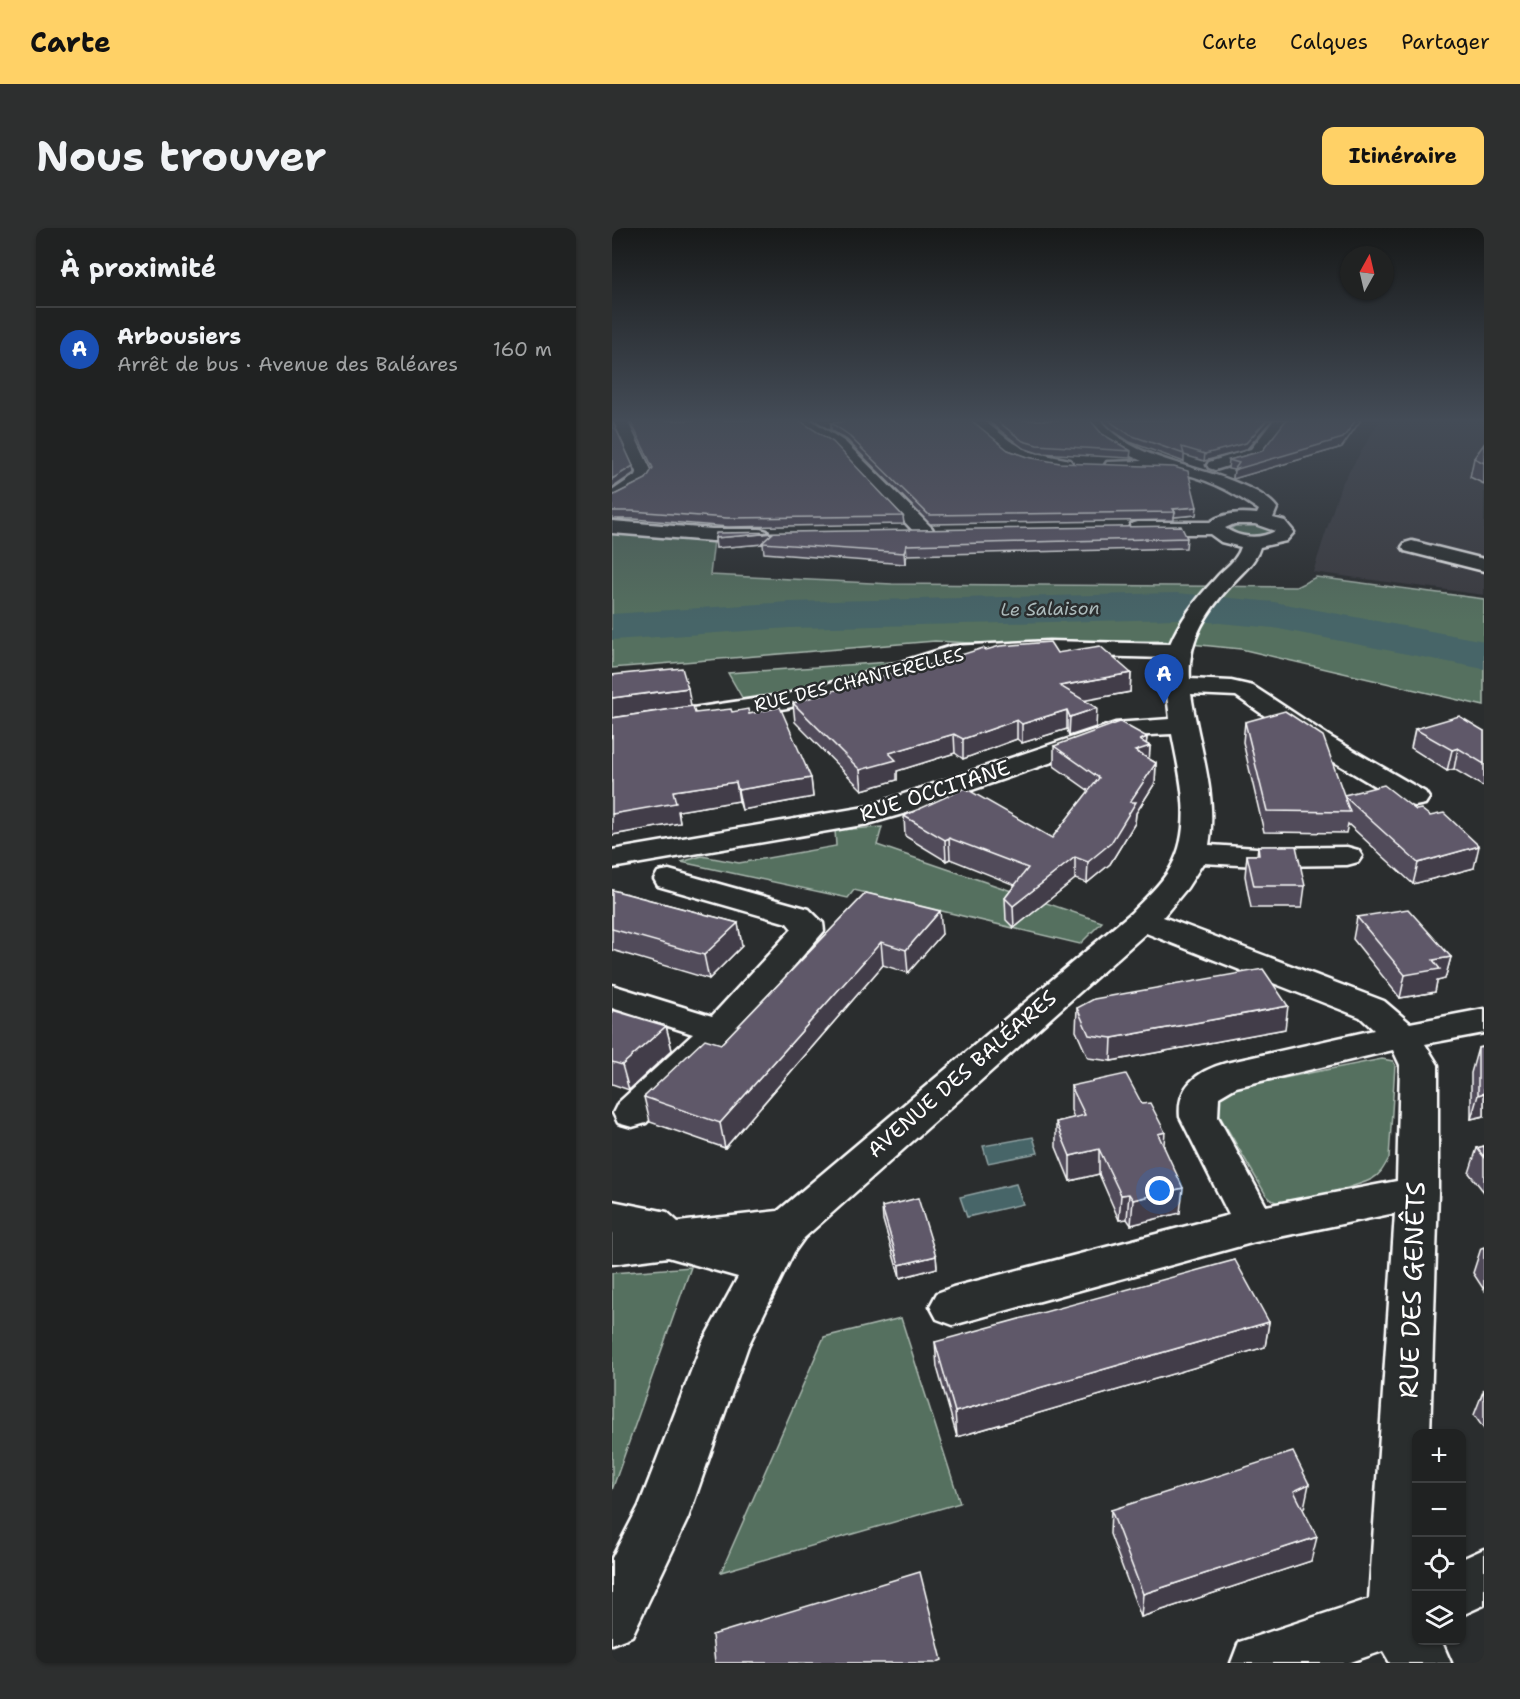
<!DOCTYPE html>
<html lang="fr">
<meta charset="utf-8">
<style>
:root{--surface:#202222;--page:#2d2f2f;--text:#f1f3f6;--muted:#a2a4a5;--line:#3d3f40;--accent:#ffd166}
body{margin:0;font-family:"Shantell Sans",sans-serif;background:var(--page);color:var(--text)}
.controls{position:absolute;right:18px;bottom:18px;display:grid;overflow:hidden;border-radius:12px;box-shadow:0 2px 4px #0004}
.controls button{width:54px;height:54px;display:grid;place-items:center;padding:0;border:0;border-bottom:2px solid var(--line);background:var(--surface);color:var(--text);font:30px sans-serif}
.compass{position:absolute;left:728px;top:18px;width:54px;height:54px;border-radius:50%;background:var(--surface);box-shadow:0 2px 4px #0004;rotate:8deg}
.you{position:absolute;left:548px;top:963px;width:21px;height:21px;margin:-15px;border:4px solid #fff;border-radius:50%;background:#1a73e8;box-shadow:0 0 0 9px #1a73e833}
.badge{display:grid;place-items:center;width:39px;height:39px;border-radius:50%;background:var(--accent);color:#fff;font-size:20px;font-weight:700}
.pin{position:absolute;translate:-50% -50px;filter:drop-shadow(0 2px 3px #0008)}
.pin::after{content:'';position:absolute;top:32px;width:21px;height:18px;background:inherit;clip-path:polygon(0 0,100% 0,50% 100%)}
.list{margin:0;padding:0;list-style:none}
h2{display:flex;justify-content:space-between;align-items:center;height:78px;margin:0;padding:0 24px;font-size:26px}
h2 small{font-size:20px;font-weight:400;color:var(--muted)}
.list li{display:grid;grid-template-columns:39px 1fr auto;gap:18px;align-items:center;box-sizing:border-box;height:84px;padding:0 24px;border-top:2px solid var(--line)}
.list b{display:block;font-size:22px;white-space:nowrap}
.list p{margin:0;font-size:20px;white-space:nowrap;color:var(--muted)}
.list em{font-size:20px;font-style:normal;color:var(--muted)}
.icon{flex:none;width:33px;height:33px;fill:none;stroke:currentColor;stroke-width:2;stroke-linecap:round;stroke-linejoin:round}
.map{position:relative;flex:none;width:872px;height:1435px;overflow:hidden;border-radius:12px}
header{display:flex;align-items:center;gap:36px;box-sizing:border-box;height:84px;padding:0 30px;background:var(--accent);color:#111}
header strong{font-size:28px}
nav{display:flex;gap:33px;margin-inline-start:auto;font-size:21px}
.intro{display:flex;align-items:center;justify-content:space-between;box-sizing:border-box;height:144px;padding:0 36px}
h1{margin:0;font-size:42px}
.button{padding:15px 27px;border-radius:12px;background:var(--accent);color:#111;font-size:21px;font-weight:700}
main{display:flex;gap:36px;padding:0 36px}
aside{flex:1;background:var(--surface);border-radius:12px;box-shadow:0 2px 4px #0004}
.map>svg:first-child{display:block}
.built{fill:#3a3a40}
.green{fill:#54705f;stroke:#aab8af;stroke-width:1.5}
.water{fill:#476568;stroke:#91a3a4;stroke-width:1.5}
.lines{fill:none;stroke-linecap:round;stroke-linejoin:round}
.river{fill:#476568;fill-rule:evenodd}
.minor-casing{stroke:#fff;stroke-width:5}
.minor{fill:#2a2d2e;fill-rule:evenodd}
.wall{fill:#514c5a;stroke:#fff;stroke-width:1.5}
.shaded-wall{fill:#423e4a;stroke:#fff;stroke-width:1.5}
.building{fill:#5e5869;stroke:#fff;stroke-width:1.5}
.labels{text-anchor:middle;stroke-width:5;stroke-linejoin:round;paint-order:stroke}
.far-water-label{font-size:18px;font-style:italic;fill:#acbabb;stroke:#2a2d2e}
.far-street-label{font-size:18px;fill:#fff;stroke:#2a2d2e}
.street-label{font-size:21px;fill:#fff;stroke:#2a2d2e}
.near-street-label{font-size:26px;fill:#fff;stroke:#2a2d2e}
</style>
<header>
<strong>Carte</strong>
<nav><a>Carte</a><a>Calques</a><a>Partager</a></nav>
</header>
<div class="intro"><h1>Nous trouver</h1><a class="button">Itinéraire</a></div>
<main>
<aside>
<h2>À proximité<small></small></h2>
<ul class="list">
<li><span class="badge" style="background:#1a4fb4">A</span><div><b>Arbousiers</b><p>Arrêt de bus · Avenue des Baléares</p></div><em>160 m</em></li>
</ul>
</aside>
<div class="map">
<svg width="872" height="1435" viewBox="0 0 872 1435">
<rect width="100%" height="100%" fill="#2a2d2e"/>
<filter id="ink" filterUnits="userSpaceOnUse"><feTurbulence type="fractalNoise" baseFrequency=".0167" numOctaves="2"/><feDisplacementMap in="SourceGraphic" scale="12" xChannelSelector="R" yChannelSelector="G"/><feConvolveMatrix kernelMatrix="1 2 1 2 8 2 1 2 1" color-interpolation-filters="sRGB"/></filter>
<g filter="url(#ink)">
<polygon class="built" points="768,192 872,192 872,367 701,344 729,257"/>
<g class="green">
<path d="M638,294L660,300L661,303C651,312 629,310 619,301L626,296Z"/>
<polygon points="0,303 102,312 98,347 280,356 684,359 704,349 872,371 872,478 629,421 548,413 358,415 323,413 0,440"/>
<polygon points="307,432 172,467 132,473 116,445"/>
<polygon points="270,599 265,617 490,694 468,716 242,662 236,670 69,634 90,628 127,635 224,618 223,602"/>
<path d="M770,831L781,833L783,837L777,930C772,939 769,946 760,951C749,957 682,976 670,975C663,975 659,972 654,967L603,880L609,862Z"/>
<polygon points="79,1039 0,1262 0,1045"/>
<polygon points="289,1090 348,1275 109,1344 212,1109"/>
</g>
<g class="water">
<polygon points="421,909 426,925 376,935 371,918"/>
<polygon points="404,956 411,976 355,989 348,969"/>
</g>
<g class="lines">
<polygon class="river" points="565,365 662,374 872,413 872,441 662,400 565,391 178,400 0,412 0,386 178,374"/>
<g class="minor-casing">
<g id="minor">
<polygon points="1,192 15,192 41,246 34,257 0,275 0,263 25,246"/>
<polygon points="181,192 199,192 233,214 320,300 322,304 320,308 306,308 223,220"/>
<path d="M354,192H371L398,213L419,224L458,232L460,235L452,240C416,236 378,221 354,192Z"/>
<path d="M473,192H488C522,233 584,236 630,257C642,262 657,269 665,280L661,290L673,293L682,304L674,313L648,319C643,336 630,344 620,356C595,383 575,413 578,451L619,453L641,458L720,510L813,564L817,570L813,576L803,578L793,576L702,522L624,468L579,466C586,516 606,566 597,617L645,620L735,619L746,622L750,628L746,634L735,637L645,638L591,635L575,660L551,689L772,773L798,795L872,781V805L813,816L826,837V965L818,1206H804V1412H829L839,1435H778L771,1423L736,1435H619L627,1414L757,1371L783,985L643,1014L341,1097L325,1091L318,1078L325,1065L341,1059L617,987L568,889C565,857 586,843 614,835L762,802L748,789L534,705L192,1010L182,1024L136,1118L76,1290L20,1408L0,1416V1330L27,1278L90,1115L126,1049L56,1029L0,1036V973L55,984L66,994L166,983L519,685C532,671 549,657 559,639C582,599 568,548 560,506L515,508L294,585L256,596L0,640V622L253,579L503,495L558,491L554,458L555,430L437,427L342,432L257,459L175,480L0,508V492L175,466L241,449L340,418L437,413L558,416C568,392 585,370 603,351C612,340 625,333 629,319L609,314L598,306H526L519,304L517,300L519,296L526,294H598C611,285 629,284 645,286L647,282C623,265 591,248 561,244C540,240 517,246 495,240L493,237L495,234L530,233C507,223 488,213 473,192ZM643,296L663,303C648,312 627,310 613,300L622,296ZM781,822L788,837L785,953L654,978L606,889L607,869L624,859Z"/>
<polygon points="662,192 677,192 651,227 603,242 597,240 595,237 597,234 639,221"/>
<polygon points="0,293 100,301 148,301 155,303 157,307 155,311 148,313 100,313 0,305"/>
<polygon points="800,313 872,331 872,343 793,323 790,319 793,315"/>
<polygon points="57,642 197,681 211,695 212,703 120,810 34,895 20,899 6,895 1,885 6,875 81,806 0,780 0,757 100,788 180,701 175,695 46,658 42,651 46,644"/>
<polygon points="872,1321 872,1377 850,1387 850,1331"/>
</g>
</g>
<use href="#minor" class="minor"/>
</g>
<g class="wall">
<polygon points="16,192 187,192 291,288 292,296 116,299 22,291 0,291 0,268 34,251 40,242"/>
<polygon points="375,192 478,192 490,206 519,223 518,230 426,225 411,220"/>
<polygon points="490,192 660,192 634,222 592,233 572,227 572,234 518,214 500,202"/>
<polygon points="219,195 396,222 584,287 562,289 562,292 318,296 235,212 219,202"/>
<polygon points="872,216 872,256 858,249 862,230"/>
<polygon points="730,219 621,251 622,242 616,241 617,232 650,223"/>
<polygon points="103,310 575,310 574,320 295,327 293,336 152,325 151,316 104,320"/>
<polygon points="374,422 445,425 519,445 518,464 472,472 484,499 457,508 455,501 410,515 405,511 351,531 343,525 285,543 285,552 250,562 183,494 181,475"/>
<polygon points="120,484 137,486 199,550 201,569 130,582 127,573 66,583 68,595 0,607 83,485"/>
<polygon points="633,494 732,567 804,582 818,588 862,640 801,656 736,596 734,605 652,604 631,514"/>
<polygon points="803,501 872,503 872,559 842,541 835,543 799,520"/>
<polygon points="535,509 534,516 538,518 537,531 544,535 543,555 524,585 523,595 498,636 475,655 463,651 402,700 394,692 393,670 403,657 338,631 334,633 293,608 292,588 440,610 477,563 442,538 442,518"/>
<polygon points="646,618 693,658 690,680 639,680 633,648 635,627 645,627"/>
<polygon points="0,662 126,695 130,718 97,751 0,722"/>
<polygon points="254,665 330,706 296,745 271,737 113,920 38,894 32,869 109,816"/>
<polygon points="745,689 839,729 833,751 825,753 823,764 788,770 741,711"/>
<polygon points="465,780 673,801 499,833 476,830 464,803"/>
<polygon points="0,782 54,798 60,822 17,862 0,856"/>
<polygon points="872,819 872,888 859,891 859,845 866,820"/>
<polygon points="459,858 552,919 568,985 519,997 515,991 507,992 487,946 458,953 444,919 444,894 462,890 459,882"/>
<polygon points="872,918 872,964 857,945 865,920"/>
<polygon points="270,979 324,1028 325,1040 288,1050 271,992"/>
<polygon points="872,1019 872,1062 861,1045 869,1020"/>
<polygon points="657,1094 653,1119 345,1209 325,1139 323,1114"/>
<polygon points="872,1161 872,1201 862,1187"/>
<polygon points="692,1280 691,1281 699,1333 529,1389 498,1306 499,1282"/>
</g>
<g class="shaded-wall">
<polygon points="655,192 660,192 634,222 592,233 593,226"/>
<polygon points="744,192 749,192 730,219 621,251 622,242"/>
<polygon points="21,238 22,245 0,260 0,251"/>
<polygon points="585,279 584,287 562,289 563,284 561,281"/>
<polygon points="161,305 150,315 151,316 104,320 103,310"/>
<polygon points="294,317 295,327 293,336 292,325"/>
<polygon points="519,445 518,464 448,477 448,458"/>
<polygon points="76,460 79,478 0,490 0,470"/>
<polygon points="485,480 484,499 457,508 458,489"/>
<polygon points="455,482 455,501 410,515 410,496"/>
<polygon points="405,492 405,511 351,531 351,511"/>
<polygon points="342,506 343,525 285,543 285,552 250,562 248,542 277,525"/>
<polygon points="535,509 534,519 538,518 537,538 523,523 528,512"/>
<polygon points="846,520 842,541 835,543 840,522"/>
<polygon points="544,535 543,555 524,585 523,595 498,636 475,655 476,634"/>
<polygon points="199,550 201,569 130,582 126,562"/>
<polygon points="124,554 127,573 66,583 68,595 0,607 0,586 61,563"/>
<polygon points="337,610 338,631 334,633 333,612"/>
<polygon points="867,618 862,640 801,656 806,635"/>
<polygon points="463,629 463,651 402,700 401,678"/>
<polygon points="328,683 330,706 296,745 294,722"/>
<polygon points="126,695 130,718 97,751 92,727"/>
<polygon points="269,714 271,737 113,920 108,895"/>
<polygon points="839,729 833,751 825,753 823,764 788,770 793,747 821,732"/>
<polygon points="676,778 673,801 499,833 500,810"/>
<polygon points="54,798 60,822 17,862 10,837"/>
<polygon points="872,865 872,888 859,891 866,867"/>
<polygon points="553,904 551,929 546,906"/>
<polygon points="487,921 487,946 458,953 458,928"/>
<polygon points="571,960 568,985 519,997 521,972"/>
<polygon points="517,966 515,991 507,992 509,967"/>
<polygon points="324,1028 325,1040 288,1050 287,1037"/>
<polygon points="657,1094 653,1119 345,1209 343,1184"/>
<polygon points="697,1256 692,1280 677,1287 682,1263"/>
<polygon points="705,1309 699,1333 529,1389 531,1366"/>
</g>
<g class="building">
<polygon points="0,192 21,238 0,251"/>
<polygon points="18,192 187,192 221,214 291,288 115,290 20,283 0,283 0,268 34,251 41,240"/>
<polygon points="245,192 359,192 396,222 415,229 448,235 562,239 576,243 585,279 561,281 563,284 317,287 234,205 219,195"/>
<polygon points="384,192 478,192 490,206 519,223 425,217 411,213"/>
<polygon points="497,192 655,192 634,215 593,226 570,219 572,226 518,207 500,195"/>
<polygon points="674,192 744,192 731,210 622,242 627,235 617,232 650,223"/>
<polygon points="872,216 872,235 862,230"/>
<polygon points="569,298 575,310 294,317 292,325 150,315 161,305 103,310 104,305"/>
<polygon points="438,414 445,425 488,418 519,445 448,458 485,480 458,489 455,482 410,496 405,492 351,511 342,506 277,525 284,532 248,542 181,475 290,442 295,444 371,420 374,422 388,418"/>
<polygon points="70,440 76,460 0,470 0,447"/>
<polygon points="81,478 83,485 119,481 120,484 136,481 137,486 168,479 199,550 126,562 124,554 61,563 64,575 0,586 0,490"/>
<polygon points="673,483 711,508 732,567 772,557 804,582 809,581 818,588 832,585 867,618 806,635 732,568 738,584 655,583 633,494"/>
<polygon points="847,488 872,503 872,536 846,520 840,522 803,501"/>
<polygon points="508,494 535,509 528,512 538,518 523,523 544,535 518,574 524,574 499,615 476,634 463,629 401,678 393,670 416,640 337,610 333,612 292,588 353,560 440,610 487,550 442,518"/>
<polygon points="646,618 684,618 693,658 642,658 635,627 647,627"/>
<polygon points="0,662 126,695 92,727 0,701"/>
<polygon points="254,665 328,683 294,722 269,714 108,895 32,869 93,811 109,816"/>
<polygon points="796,681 839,729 821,732 828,741 793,747 745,689"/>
<polygon points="651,741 676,778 500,810 477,807 465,780 482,771"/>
<polygon points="0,782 54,798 10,837 0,834"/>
<polygon points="872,819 872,865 866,867 866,820"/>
<polygon points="514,846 530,876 538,875 553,904 546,906 571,960 521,972 517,966 509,967 487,921 458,928 444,894 473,887 459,858"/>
<polygon points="872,918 872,929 865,920"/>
<polygon points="306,970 324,1028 287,1037 270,979"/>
<polygon points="623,1032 657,1094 343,1184 323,1114"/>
<polygon points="681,1224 697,1256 682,1263 705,1309 531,1366 499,1282"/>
<polygon points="308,1344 330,1432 323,1435 103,1435 100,1407"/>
</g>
</g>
<linearGradient id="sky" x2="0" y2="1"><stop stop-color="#171919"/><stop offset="0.49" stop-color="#444c57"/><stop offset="1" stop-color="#444c57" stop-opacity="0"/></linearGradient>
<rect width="872" height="393" fill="url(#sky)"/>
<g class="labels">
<g class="far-water-label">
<text transform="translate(438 381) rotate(-1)" y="6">Le Salaison</text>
</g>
<g class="far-street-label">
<text transform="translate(247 452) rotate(-14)" y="6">RUE DES CHANTERELLES</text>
</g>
<g class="street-label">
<text transform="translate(323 563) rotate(-18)" y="7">RUE OCCITANE</text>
<text transform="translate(350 846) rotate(-41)" y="7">AVENUE DES BALÉARES</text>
</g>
<g class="near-street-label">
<text transform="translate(800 1062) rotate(-88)" y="9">RUE DES GENÊTS</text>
</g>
</g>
</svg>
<div class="controls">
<button>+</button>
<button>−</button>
<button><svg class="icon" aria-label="locate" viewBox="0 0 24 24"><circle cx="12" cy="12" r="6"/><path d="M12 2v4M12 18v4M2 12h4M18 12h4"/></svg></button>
<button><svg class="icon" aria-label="layers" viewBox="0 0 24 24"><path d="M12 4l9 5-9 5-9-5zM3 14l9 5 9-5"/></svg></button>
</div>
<svg class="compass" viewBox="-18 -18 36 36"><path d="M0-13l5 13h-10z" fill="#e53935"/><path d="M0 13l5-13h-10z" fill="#a2a4a5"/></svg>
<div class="you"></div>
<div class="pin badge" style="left:552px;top:476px;background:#1a4fb4">A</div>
</div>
</main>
